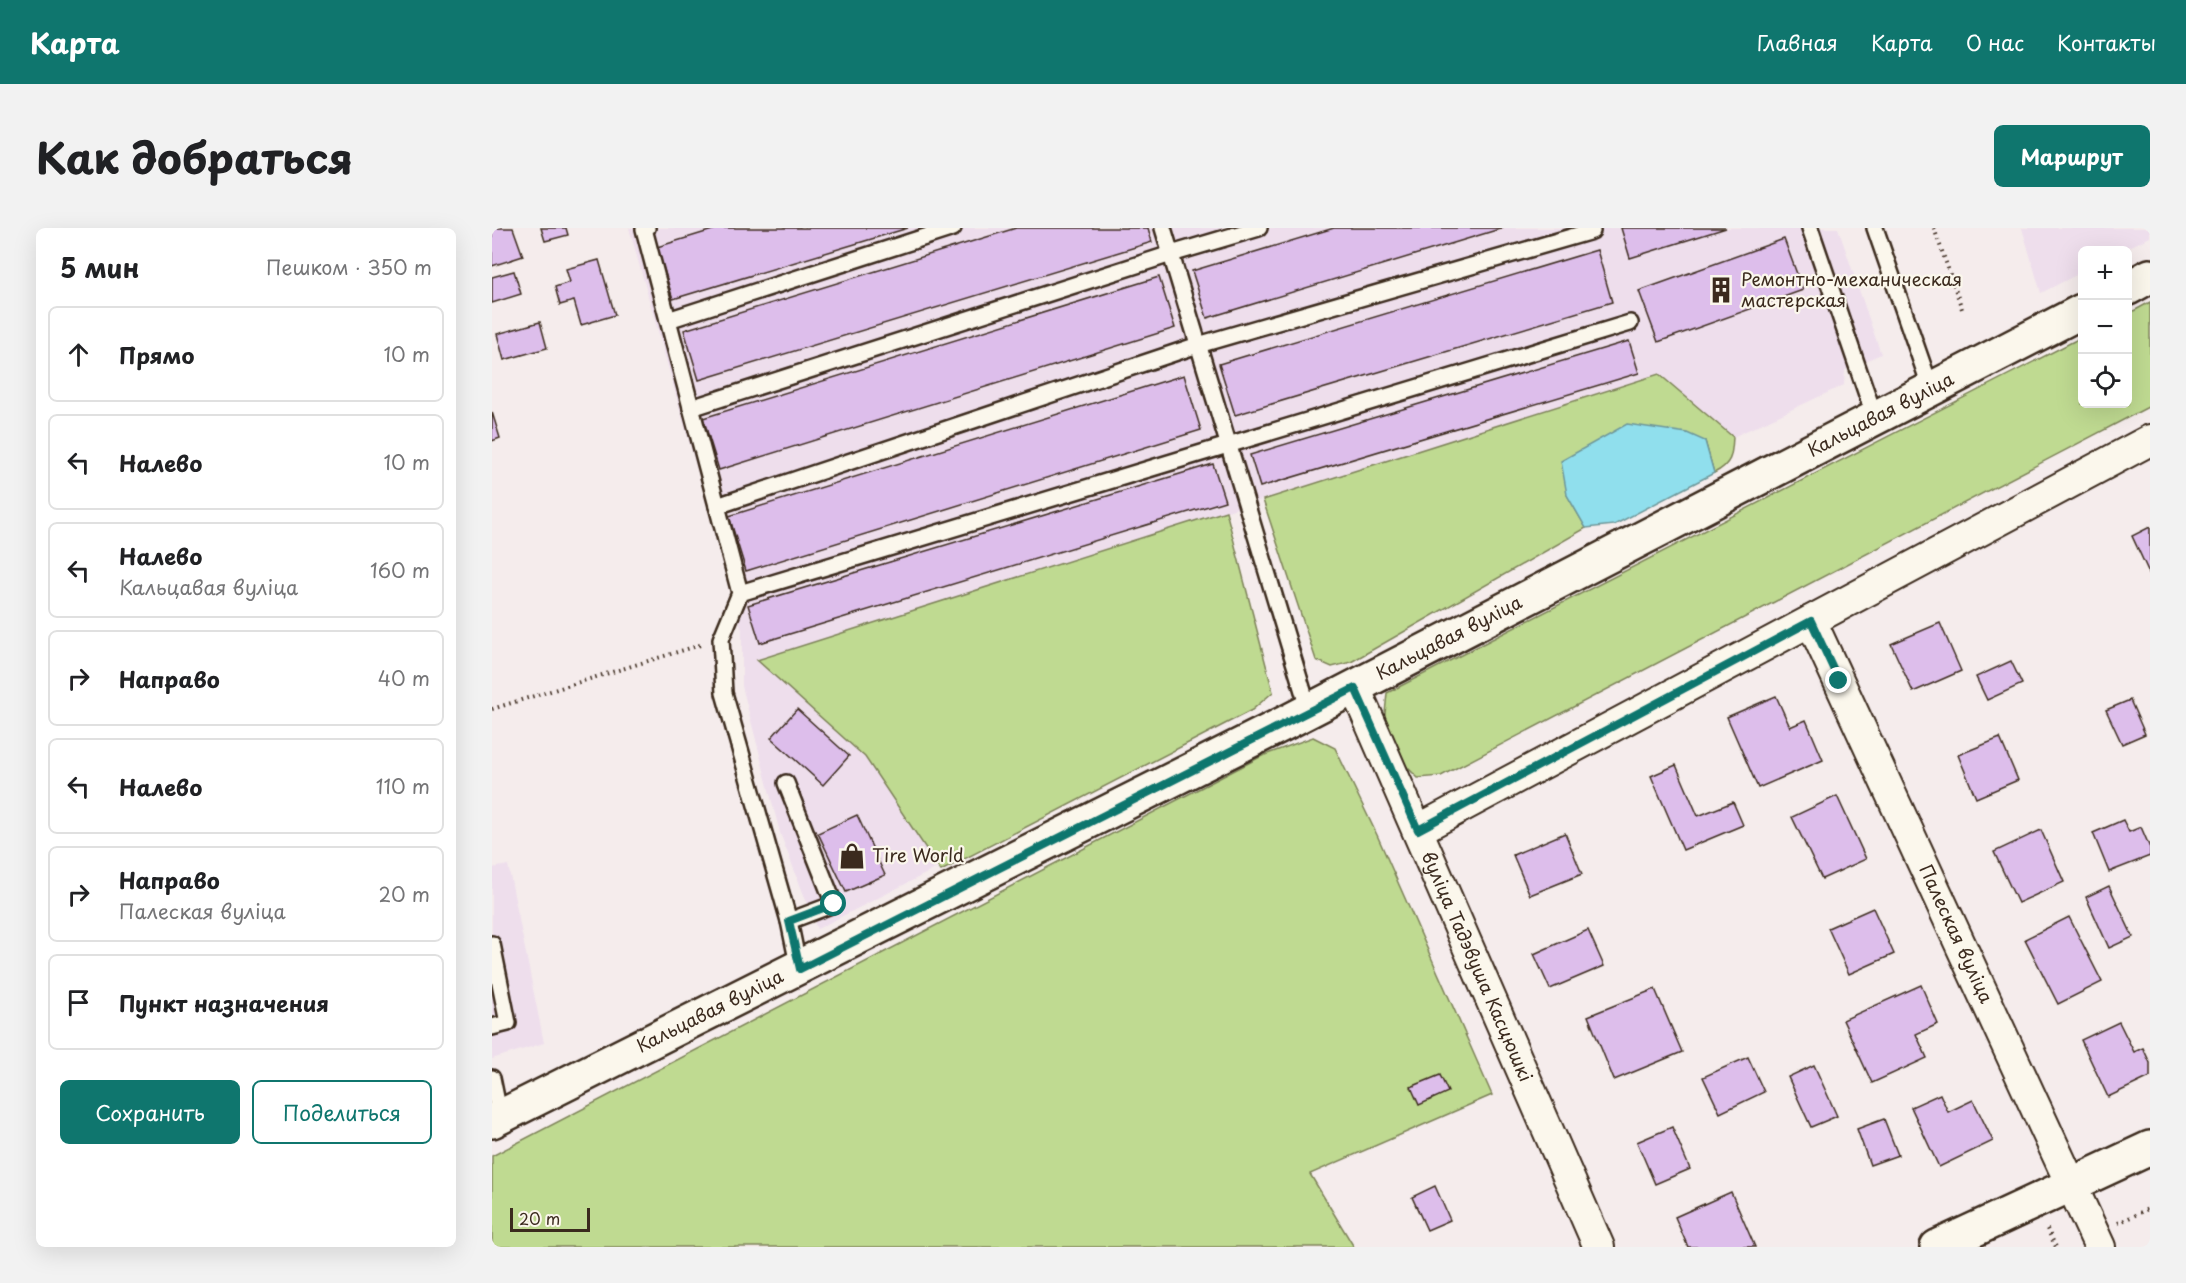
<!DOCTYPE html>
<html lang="ru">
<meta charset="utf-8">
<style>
:root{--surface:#fff;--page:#f2f2f2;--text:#202124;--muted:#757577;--line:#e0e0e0;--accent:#0f766e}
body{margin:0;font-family:"Playpen Sans",sans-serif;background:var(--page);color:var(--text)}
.controls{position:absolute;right:18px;top:18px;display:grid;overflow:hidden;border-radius:9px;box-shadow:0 6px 24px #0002}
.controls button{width:54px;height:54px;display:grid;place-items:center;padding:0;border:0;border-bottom:2px solid var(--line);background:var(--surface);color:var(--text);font:30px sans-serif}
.scale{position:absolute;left:18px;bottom:15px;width:80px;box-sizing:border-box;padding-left:6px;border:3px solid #3b2a1e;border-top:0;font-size:16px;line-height:21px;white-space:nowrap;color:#3b2a1e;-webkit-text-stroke:4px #fbf7ec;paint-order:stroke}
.stop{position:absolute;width:18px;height:18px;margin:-14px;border:4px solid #0f766e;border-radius:50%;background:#fff}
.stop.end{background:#0f766e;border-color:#fff;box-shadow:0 2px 6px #0008}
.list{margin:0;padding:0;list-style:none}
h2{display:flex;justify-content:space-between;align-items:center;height:78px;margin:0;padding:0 24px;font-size:26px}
h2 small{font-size:20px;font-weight:400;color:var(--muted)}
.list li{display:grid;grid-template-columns:39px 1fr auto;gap:18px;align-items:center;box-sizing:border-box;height:96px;margin:0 12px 12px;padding:0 12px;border:2px solid var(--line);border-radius:9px}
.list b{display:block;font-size:22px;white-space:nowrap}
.list p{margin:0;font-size:20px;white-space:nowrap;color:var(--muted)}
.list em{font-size:20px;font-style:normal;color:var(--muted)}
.actions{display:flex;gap:12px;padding:18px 24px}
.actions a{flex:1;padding:14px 0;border:2px solid var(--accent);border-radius:9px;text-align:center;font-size:21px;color:var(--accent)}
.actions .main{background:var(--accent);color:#fff}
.icon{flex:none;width:33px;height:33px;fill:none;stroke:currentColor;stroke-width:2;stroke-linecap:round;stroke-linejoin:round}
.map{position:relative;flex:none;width:1658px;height:1019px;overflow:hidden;border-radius:9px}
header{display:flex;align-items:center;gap:36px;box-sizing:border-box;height:84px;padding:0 30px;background:var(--accent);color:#fff}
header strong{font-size:28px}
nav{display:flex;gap:33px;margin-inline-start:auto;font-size:21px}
.intro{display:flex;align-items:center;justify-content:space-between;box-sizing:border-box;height:144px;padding:0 36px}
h1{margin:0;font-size:42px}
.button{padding:15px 27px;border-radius:9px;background:var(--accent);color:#fff;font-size:21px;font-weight:700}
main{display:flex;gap:36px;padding:0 36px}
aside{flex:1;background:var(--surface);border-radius:9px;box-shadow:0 6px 24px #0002}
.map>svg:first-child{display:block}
.built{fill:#eedeec}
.green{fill:#bfda91;stroke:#7d8258;stroke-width:1.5}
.water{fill:#90dfed;stroke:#6e979a;stroke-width:1.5}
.building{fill:#ddbeeb;stroke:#3b2a1e;stroke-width:1.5}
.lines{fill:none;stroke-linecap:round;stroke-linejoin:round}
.lane-casing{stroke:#3b2a1e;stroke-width:20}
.street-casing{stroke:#3b2a1e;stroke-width:34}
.secondary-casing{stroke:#3b2a1e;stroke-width:38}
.path{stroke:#3b2a1e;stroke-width:4;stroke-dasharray:1.5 4.5;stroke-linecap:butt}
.lane{stroke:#fbf7ec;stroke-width:15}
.street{stroke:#fbf7ec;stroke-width:30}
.secondary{stroke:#fbf7ec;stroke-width:33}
.route{stroke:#0f766e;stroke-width:8}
.labels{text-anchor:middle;stroke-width:4.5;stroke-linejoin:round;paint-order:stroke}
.poi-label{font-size:18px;fill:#3b2a1e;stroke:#fbf7ec;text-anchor:start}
.street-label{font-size:18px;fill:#3b2a1e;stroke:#fbf7ec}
</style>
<header>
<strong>Карта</strong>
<nav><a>Главная</a><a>Карта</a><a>О нас</a><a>Контакты</a></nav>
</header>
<div class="intro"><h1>Как добраться</h1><a class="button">Маршрут</a></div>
<main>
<aside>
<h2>5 мин<small>Пешком · 350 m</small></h2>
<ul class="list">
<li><svg class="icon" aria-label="ahead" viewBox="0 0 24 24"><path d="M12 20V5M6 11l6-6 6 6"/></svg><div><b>Прямо</b></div><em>10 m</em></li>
<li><svg class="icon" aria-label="left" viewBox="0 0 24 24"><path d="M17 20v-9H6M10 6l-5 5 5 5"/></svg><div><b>Налево</b></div><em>10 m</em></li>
<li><svg class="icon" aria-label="left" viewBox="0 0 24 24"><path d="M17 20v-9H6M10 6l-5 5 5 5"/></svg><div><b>Налево</b><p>Кальцавая вуліца</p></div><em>160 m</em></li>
<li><svg class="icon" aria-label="right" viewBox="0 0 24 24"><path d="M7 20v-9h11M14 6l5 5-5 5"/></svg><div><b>Направо</b></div><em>40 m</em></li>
<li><svg class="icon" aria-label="left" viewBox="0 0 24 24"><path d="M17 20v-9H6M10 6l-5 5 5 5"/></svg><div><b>Налево</b></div><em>110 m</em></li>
<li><svg class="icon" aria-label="right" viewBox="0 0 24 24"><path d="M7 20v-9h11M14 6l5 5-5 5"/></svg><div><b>Направо</b><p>Палеская вуліца</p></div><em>20 m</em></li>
<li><svg class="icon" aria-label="arrive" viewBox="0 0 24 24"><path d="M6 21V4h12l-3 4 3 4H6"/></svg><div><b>Пункт назначения</b></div></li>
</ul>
<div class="actions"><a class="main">Сохранить</a><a>Поделиться</a></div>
</aside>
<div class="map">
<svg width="1658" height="1019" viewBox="0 0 1658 1019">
<rect width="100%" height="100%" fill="#f5ecec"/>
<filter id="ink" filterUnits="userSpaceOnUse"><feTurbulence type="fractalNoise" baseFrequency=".0167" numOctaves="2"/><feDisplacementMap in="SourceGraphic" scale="12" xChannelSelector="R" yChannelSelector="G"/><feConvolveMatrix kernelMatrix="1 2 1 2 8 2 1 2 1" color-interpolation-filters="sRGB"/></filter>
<g filter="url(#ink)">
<g class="built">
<polygon points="137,0 1346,0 1389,126 1353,142 1352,157 1241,209 1167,146 266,432 373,529 447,639 325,701 288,605 250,458 250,402"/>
<polygon points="1530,0 1658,0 1658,9 1631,22 1590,22 1590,44 1549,65"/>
<polygon points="16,637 52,815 0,831 0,640"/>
</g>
<g class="green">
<polygon points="1658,74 1658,178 949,548 926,550 909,533 892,496 895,465 1590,109 1590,176 1636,176 1636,86"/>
<path d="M1167,146L1241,209C1240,227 1240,236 1222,245L1213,213L1075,267L1094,300L859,434L840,439L824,432L771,272Z"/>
<polygon points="734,283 781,464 760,482 449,643 373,529 265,432"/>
<polygon points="821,509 843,520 885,607 1000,867 818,946 862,1019 0,1019 0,928 770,528"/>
</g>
<polygon class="water" points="1135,196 1195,205 1213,213 1222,245 1122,297 1094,300 1075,267 1069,233"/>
<g class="building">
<polygon points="0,0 21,0 31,28 0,38"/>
<polygon points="49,0 74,0 76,7 53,13"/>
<polygon points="227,0 416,0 181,71 165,19"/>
<polygon points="524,0 656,0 660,14 207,152 192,102"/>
<polygon points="842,0 1011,0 715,90 700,43"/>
<polygon points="1129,0 1234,0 1138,30"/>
<polygon points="1292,11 1311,62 1166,114 1147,63"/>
<polygon points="1105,22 1120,74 743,187 727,136"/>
<polygon points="107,32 123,87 89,97 82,73 68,77 63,59 78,54 74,41"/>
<polygon points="22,43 29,66 0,75 0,49"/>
<polygon points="667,49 683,100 227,242 211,190"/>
<polygon points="48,94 55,120 12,132 5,106"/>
<polygon points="1137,113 1147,145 768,259 758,227"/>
<polygon points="692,147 709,202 254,343 237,288"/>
<polygon points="0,184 8,210 0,213"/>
<polygon points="721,236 733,273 268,415 256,377"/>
<polygon points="1658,299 1658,347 1640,308"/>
<polygon points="1448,395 1469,443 1421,464 1399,416"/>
<polygon points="1519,433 1530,456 1495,472 1484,449"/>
<polygon points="1284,468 1298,499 1314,492 1331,532 1266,560 1235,489"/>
<polygon points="1638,472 1653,506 1630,516 1614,482"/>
<polygon points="305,481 357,528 331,557 279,510"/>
<polygon points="1508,510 1526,552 1484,570 1466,527"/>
<polygon points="1184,537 1206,588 1241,574 1251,597 1191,622 1159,548"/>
<polygon points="1345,568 1374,631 1330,651 1300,589"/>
<polygon points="365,587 393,647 354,664 326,605"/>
<polygon points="1631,592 1637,604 1649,599 1658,620 1658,628 1617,644 1601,605"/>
<polygon points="1549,602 1572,654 1526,675 1502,624"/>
<polygon points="1073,605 1090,646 1038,667 1021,627"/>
<polygon points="1617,658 1641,709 1617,720 1594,669"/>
<polygon points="1381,680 1402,726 1357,746 1336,700"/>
<polygon points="1577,689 1610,754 1566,776 1533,711"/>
<polygon points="1096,702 1112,738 1058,761 1042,726"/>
<polygon points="1429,757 1446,796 1424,806 1435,830 1380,855 1351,792"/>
<polygon points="1163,761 1190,824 1122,852 1096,788"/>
<polygon points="1627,794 1642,824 1651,820 1658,835 1658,849 1616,869 1589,812"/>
<polygon points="1256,829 1272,864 1228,885 1211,849"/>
<polygon points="1322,837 1345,888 1319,899 1296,849"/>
<polygon points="948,847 956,864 927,877 919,859"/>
<polygon points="1448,866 1456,884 1481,872 1501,913 1447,939 1419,879"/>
<polygon points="1392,891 1406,927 1378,937 1365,901"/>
<polygon points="1180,899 1198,941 1163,956 1145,914"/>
<polygon points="943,958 958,992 935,1002 920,969"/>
<polygon points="1239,964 1263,1019 1196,1019 1183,989"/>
</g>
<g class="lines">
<g class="lane-casing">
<g id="lane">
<polyline points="155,0 152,1 248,365 229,411 232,465 297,693 307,741"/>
<polyline points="671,0 817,483"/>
<polyline points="1318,0 1383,190"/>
<polyline points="1383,0 1439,161"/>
<polyline points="176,92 461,0"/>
<polyline points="199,180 679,26 767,0"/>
<polyline points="225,278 706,117 1100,3"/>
<polyline points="248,365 1138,95"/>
<polyline points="294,555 342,676 297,693"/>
<polyline points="0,716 16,795 0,799"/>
<polyline points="0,850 8,889"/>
</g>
</g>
<g class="street-casing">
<g id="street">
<path id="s1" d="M1319,393L1608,1019"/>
<path id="s2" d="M863,460L1107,1019"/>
<polyline points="926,602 1658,212"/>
</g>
</g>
<g class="secondary-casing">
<g id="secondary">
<polyline points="1636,60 1658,48"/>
<path id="s3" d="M0,893L793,495L1590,83"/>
<polyline points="1445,1019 1658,920"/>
</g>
</g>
<g class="path">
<polyline points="1442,0 1470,81"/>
<polyline points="0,481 208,417"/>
<polyline points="1626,995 1658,980"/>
<polyline points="1555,1001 1564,1019"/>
</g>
<use href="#lane" class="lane"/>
<use href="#street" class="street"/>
<use href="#secondary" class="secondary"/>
</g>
</g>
<g class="lines" filter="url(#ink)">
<polyline class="route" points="342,676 297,693 308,741 863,460 926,602 1319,393 1347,453"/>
</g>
<defs>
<g id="building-bare" transform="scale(2.07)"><path d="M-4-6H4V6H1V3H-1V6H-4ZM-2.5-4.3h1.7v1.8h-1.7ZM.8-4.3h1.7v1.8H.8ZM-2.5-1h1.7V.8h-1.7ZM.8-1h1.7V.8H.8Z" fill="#3b2a1e" stroke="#fbf7ec" stroke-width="2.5" paint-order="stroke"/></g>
<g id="shop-bare" transform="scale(2.07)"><path d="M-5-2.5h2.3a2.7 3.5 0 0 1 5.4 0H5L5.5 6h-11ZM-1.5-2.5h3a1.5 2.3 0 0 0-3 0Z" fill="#3b2a1e" stroke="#fbf7ec" stroke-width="2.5" paint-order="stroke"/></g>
</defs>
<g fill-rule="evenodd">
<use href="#building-bare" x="1229" y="62"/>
<use href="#shop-bare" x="360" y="628"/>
</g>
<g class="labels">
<g class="poi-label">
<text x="1249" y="58">Ремонтно-механическая<tspan x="1249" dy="21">мастерская</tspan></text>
<text x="380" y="634">Tire World</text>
</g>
<g class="street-label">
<text dy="6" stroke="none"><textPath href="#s3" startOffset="1558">Кальцавая вуліца</textPath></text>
<text dy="6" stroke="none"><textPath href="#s3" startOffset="1072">Кальцавая вуліца</textPath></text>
<text dy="6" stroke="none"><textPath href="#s1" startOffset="345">Палеская вуліца</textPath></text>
<text dy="6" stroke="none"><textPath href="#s2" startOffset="304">вуліца Тадэвуша Касцюшкі</textPath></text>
<text dy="6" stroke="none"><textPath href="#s3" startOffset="244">Кальцавая вуліца</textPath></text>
</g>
</g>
</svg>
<div class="controls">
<button>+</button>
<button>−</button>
<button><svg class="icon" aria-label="locate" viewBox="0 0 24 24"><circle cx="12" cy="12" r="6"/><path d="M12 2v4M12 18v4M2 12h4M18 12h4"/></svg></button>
</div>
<div class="scale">20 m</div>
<div class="stop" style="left:342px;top:676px"></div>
<div class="stop end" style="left:1347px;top:453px"></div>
</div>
</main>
